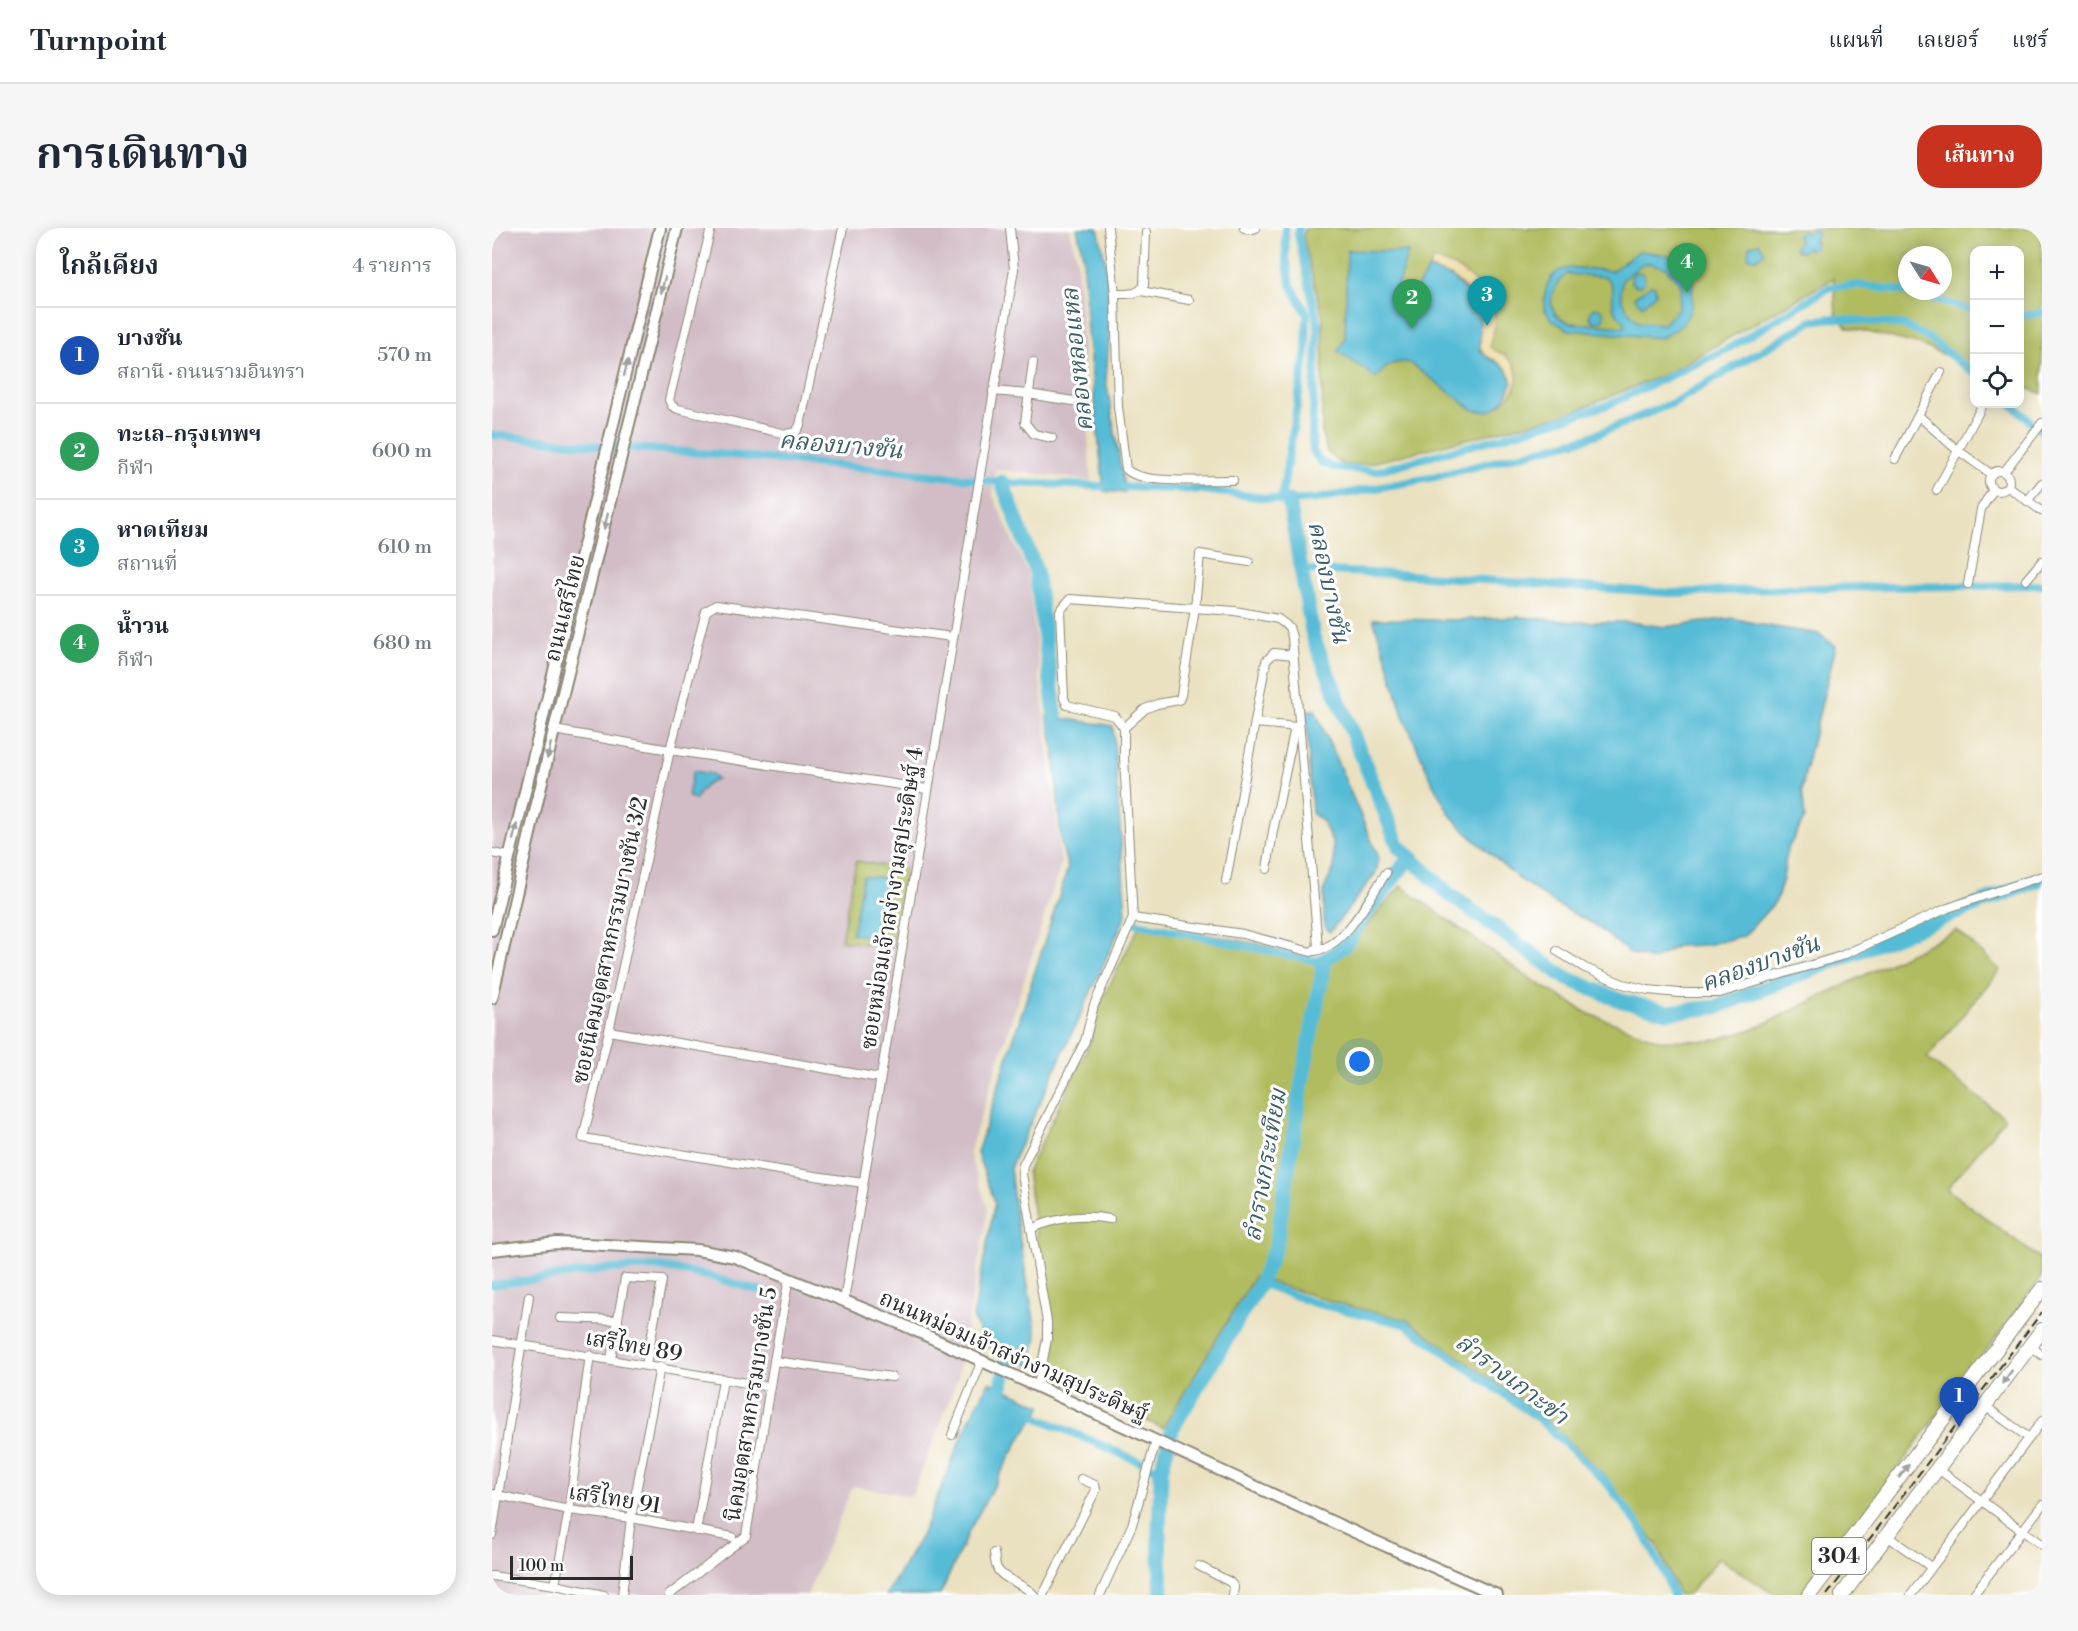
<!DOCTYPE html>
<html lang="th">
<meta charset="utf-8">
<style>
:root{--surface:#fff;--page:#f6f6f7;--text:#1f2937;--muted:#747a83;--line:#e0e1e3;--accent:#c8321e}
body{margin:0;font-family:"Libre Bodoni","Noto Serif Thai",serif;background:var(--page);color:var(--text)}
.controls{position:absolute;right:18px;top:18px;display:grid;overflow:hidden;border-radius:12px;box-shadow:0 3px 15px #0003}
.controls button{width:54px;height:54px;display:grid;place-items:center;padding:0;border:0;border-bottom:2px solid var(--line);background:var(--surface);color:var(--text);font:30px sans-serif}
.compass{position:absolute;left:1406px;top:18px;width:54px;height:54px;border-radius:50%;background:var(--surface);box-shadow:0 3px 15px #0003;rotate:127deg}
.scale{position:absolute;left:18px;bottom:15px;width:123px;box-sizing:border-box;padding-left:6px;border:3px solid #2b2b2b;border-top:0;font-size:16px;line-height:21px;white-space:nowrap;color:#2b2b2b;-webkit-text-stroke:4px #fff;paint-order:stroke}
.you{position:absolute;left:868px;top:834px;width:21px;height:21px;margin:-15px;border:4px solid #fff;border-radius:50%;background:#1a73e8;box-shadow:0 0 0 9px #1a73e833}
.badge{display:grid;place-items:center;width:39px;height:39px;border-radius:50%;background:var(--accent);color:#fff;font-size:20px;font-weight:700}
.pin{position:absolute;translate:-50% -50px;filter:drop-shadow(0 2px 3px #0008)}
.pin::after{content:'';position:absolute;top:32px;width:21px;height:18px;background:inherit;clip-path:polygon(0 0,100% 0,50% 100%)}
.list{margin:0;padding:0;list-style:none}
h2{display:flex;justify-content:space-between;align-items:center;height:78px;margin:0;padding:0 24px;font-size:26px}
h2 small{font-size:20px;font-weight:400;color:var(--muted)}
.list li{display:grid;grid-template-columns:39px 1fr auto;gap:18px;align-items:center;box-sizing:border-box;height:96px;padding:0 24px;border-top:2px solid var(--line)}
.list b{display:block;font-size:22px;white-space:nowrap}
.list p{margin:0;font-size:20px;white-space:nowrap;color:var(--muted)}
.list em{font-size:20px;font-style:normal;color:var(--muted)}
.icon{flex:none;width:33px;height:33px;fill:none;stroke:currentColor;stroke-width:2;stroke-linecap:round;stroke-linejoin:round}
.map{position:relative;flex:none;width:1550px;height:1367px;overflow:hidden;border-radius:24px}
header{display:flex;align-items:center;gap:36px;box-sizing:border-box;height:84px;padding:0 30px;background:var(--surface);border-bottom:2px solid var(--line)}
header strong{font-size:28px}
nav{display:flex;gap:33px;margin-inline-start:auto;font-size:21px}
.intro{display:flex;align-items:center;justify-content:space-between;box-sizing:border-box;height:144px;padding:0 36px}
h1{margin:0;font-size:42px}
.button{padding:15px 27px;border-radius:24px;background:var(--accent);color:#fff;font-size:21px;font-weight:700}
main{display:flex;gap:36px;padding:0 36px}
aside{flex:1;background:var(--surface);border-radius:24px;box-shadow:0 3px 15px #0003}
.map>svg:first-child{display:block}
.industrial{fill:#d2bdc6}
.green{fill:#b0bc5e;stroke:#6e7444;stroke-width:1.5;fill-rule:evenodd}
.sand{fill:#eeda9e;stroke:#8c8264;stroke-width:1.5}
.water{fill:#57bcd6;stroke:#417480;stroke-width:1.5;fill-rule:evenodd}
.lines{fill:none;stroke-linecap:round;stroke-linejoin:round}
.canal{stroke:#57bcd6;stroke-width:8}
.river{stroke:#57bcd6;stroke-width:15}
.street-casing{stroke:#8a8676;stroke-width:10}
.secondary-casing{stroke:#8a8676;stroke-width:14}
.highway-casing{stroke:#8a8676;stroke-width:16}
.street{stroke:#fff;stroke-width:8}
.secondary{stroke:#fff;stroke-width:10}
.highway{stroke:#fff;stroke-width:14}
.rail{stroke:#2b2b2b;stroke-width:2;stroke-dasharray:9 4.5;stroke-linecap:butt}
.oneway{fill:#a0a0a0}
.labels{text-anchor:middle;stroke-width:6;stroke-linejoin:round;paint-order:stroke}
.shield{fill:#fff;stroke:#6b6b6b;stroke-width:1.5}
.shield-label{font-size:21px;font-weight:bold;fill:#2b2b2b}
.street-label{font-size:22px;fill:#2b2b2b;stroke:#fff}
.water-label{font-size:24px;font-style:italic;fill:#3a5e67;stroke:#fff}
</style>
<header>
<strong>Turnpoint</strong>
<nav><a>แผนที่</a><a>เลเยอร์</a><a>แชร์</a></nav>
</header>
<div class="intro"><h1>การเดินทาง</h1><a class="button">เส้นทาง</a></div>
<main>
<aside>
<h2>ใกล้เคียง<small>4 รายการ</small></h2>
<ul class="list">
<li><span class="badge" style="background:#1a4fb4">1</span><div><b>บางชัน</b><p>สถานี · ถนนรามอินทรา</p></div><em>570 m</em></li>
<li><span class="badge" style="background:#2e9e5b">2</span><div><b>ทะเล-กรุงเทพฯ</b><p>กีฬา</p></div><em>600 m</em></li>
<li><span class="badge" style="background:#0f9aa8">3</span><div><b>หาดเทียม</b><p>สถานที่</p></div><em>610 m</em></li>
<li><span class="badge" style="background:#2e9e5b">4</span><div><b>น้ำวน</b><p>กีฬา</p></div><em>680 m</em></li>
</ul>
</aside>
<div class="map">
<svg width="1550" height="1367" viewBox="0 0 1550 1367">
<rect width="100%" height="100%" fill="#fff"/>
<filter id="ink" filterUnits="userSpaceOnUse"><feTurbulence type="fractalNoise" baseFrequency=".0167" numOctaves="2"/><feDisplacementMap in="SourceGraphic" scale="12" xChannelSelector="R" yChannelSelector="G"/><feConvolveMatrix kernelMatrix="1 2 1 2 8 2 1 2 1" color-interpolation-filters="sRGB"/></filter>
<filter id="wash" filterUnits="userSpaceOnUse"><feTurbulence type="fractalNoise" baseFrequency=".008" numOctaves="4" result="noise"/><feDisplacementMap in="SourceGraphic" scale="24" xChannelSelector="R" yChannelSelector="G"/><feGaussianBlur stdDeviation="1.35" result="paint"/><feColorMatrix in="noise" values="0 0 0 0 0 0 0 0 0 0 0 0 0 0 0 0 0 1.4 0 .05"/><feComposite in="paint" operator="in"/></filter>
<g filter="url(#wash)">
<rect width="100%" height="100%" fill="#eae1c0"/>
<polygon class="industrial" points="0,0 578,0 585,34 599,253 503,241 501,268 536,346 569,636 477,925 496,981 466,1150 420,1268 361,1258 315,1367 0,1367"/>
<g class="green">
<path d="M813,0H1550V166L1528,157V22H1482V139L1426,116L1355,99L1344,88L1342,50L1176,145L1075,186L876,236L851,237L835,224L830,206L831,90L811,9ZM1415,27H1451V63H1415Z"/>
<polygon points="364,633 413,641 399,721 349,712"/>
<polygon points="909,658 1037,750 1095,785 1167,812 1219,813 1262,801 1465,702 1508,742 1435,830 1513,890 1455,961 1550,1032 1550,1048 1311,1367 1283,1367 1227,1330 1196,1367 1187,1367 1165,1317 1114,1249 1048,1186 915,1092 841,1074 762,1049 671,1200 552,1149 559,1099 535,944 598,815 606,780 649,694 767,716 826,732 852,724"/>
</g>
<path class="sand" d="M941,32C968,38 988,52 998,78C1000,81 1003,87 1003,91C1004,100 998,110 998,119C1003,123 1010,125 1015,129C1032,143 1026,165 1009,175L1017,164L1004,132C978,129 987,88 978,68C971,52 953,46 937,41Z"/>
<g class="water">
<polygon points="585,0 606,0 615,41 618,98 614,151 633,265 612,263 594,93 591,27"/>
<polygon points="1320,2 1324,3 1326,6 1321,13 1324,14 1322,21 1317,22 1315,19 1310,24 1306,23 1303,20 1307,12 1305,8 1307,4 1311,3 1315,6"/>
<polygon points="1267,15 1273,24 1266,30 1256,30 1257,18"/>
<path d="M855,22L916,24L900,76L907,81L911,80L937,41L960,49L978,68L988,92V122C1002,140 1013,127 1020,155C1013,174 1001,190 980,181L918,135C901,132 894,138 884,150L846,123L853,111Z"/>
<path d="M1147,23L1176,27L1184,32L1201,54L1200,77L1196,87L1190,97L1170,110L1077,102L1061,93L1052,81C1052,29 1081,40 1120,43ZM1156,35L1174,40L1189,57L1186,81L1171,96L1146,94C1133,80 1125,71 1131,51L1149,37ZM1075,46L1113,49C1125,58 1119,67 1121,79C1123,85 1130,91 1134,96L1133,99L1079,95C1052,87 1055,61 1075,46Z"/>
<circle cx="1146" cy="51" r="7"/>
<polygon points="1159,57 1163,58 1164,66 1150,78 1142,69"/>
<circle cx="1105" cy="87" r="7"/>
<polygon points="1028,389 1083,394 1137,394 1173,399 1241,390 1270,397 1327,406 1344,418 1316,530 1310,561 1313,590 1295,622 1291,651 1284,673 1252,708 1214,717 1185,718 1161,732 1138,725 1103,697 1067,678 1027,651 978,608 959,588 941,556 910,485 896,435 881,391 961,392"/>
<polygon points="814,482 823,482 887,630 884,645 838,704 832,697 832,661 842,640 841,617 831,593 820,585"/>
<polygon points="555,488 621,498 634,687 518,940 523,984 545,1109 538,1138 493,1117 481,1089 503,974 485,925 576,640 569,614 562,521"/>
<path d="M201,543L220,546L225,551C214,555 208,562 203,572L196,568Z"/>
<polygon points="371,648 393,650 396,652 386,710 360,706"/>
<polygon points="497,1154 550,1178 525,1216 476,1305 448,1367 394,1367 429,1308 475,1197"/>
</g>
<g class="lines">
<g class="canal">
<polyline points="807,0 806,6 826,97 820,202 821,223 829,234 843,240 884,243 1014,208 1116,177 1237,120 1338,59 1368,57 1423,65 1482,83"/>
<polyline points="1528,88 1550,85"/>
<polyline points="1520,176 1550,204"/>
<polyline points="0,207 98,217 237,227 521,255 711,262 797,273 825,271 938,250 1095,210 1181,175 1320,93 1341,90 1411,97 1435,109 1482,145"/>
<polyline points="789,273 814,124 815,86 799,57 794,30 793,0"/>
<polyline points="810,342 904,346 1178,365 1316,360 1550,357"/>
<polyline points="644,695 830,734"/>
<polyline points="768,1055 822,1075 913,1096 1046,1190 1115,1255 1151,1303 1174,1349 1181,1367"/>
<polyline points="0,1057 118,1041 168,1039 217,1048 278,1066"/>
<polyline points="535,1185 669,1243"/>
</g>
<g class="river">
<polyline points="510,254 544,343 565,500 568,508"/>
<polyline points="797,273 821,409 907,619 957,666 1074,750 1130,773 1176,784 1225,779 1544,653"/>
<polyline points="505,1178 519,1117 518,1108"/>
<polyline points="670,1367 667,1307 669,1243 680,1201 768,1055 784,1017 810,854 831,742 830,734 852,718 873,687 918,629"/>
</g>
</g>
</g>
<g filter="url(#ink)">
<g class="lines">
<g class="street-casing">
<g id="street">
<polyline points="219,0 177,172 180,178 186,181 294,206 304,204 308,197 351,0"/>
<path d="M616,0L623,66L626,179L634,241C650,258 718,251 741,252"/>
<polyline points="752,0 758,2 764,0"/>
<polyline points="649,63 697,72"/>
<path d="M623,66C634,66 646,68 652,57L654,4"/>
<polyline points="541,134 533,195 542,206 560,210"/>
<polyline points="501,163 536,166 581,173"/>
<polyline points="1427,188 1464,221 1499,246"/>
<polyline points="1403,231 1449,144"/>
<circle cx="1507" cy="253" r="10"/>
<polyline points="1512,244 1550,195"/>
<polyline points="1516,259 1550,283"/>
<polyline points="1445,262 1491,176"/>
<polyline points="1535,273 1550,255"/>
<polyline points="1534,352 1550,333"/>
<polyline points="1476,356 1489,281 1501,262"/>
<polyline points="763,495 806,499"/>
<polyline points="632,500 653,481 665,476 687,472 689,467 703,380 708,326 757,334"/>
<polyline points="62,502 178,522 435,561"/>
<polyline points="0,625 16,628"/>
<polyline points="775,641 781,603 803,499"/>
<polyline points="734,653 774,433 782,425 801,427"/>
<path d="M823,723C854,718 878,669 894,645"/>
<polyline points="1065,723 1093,740 1131,756 1156,762 1187,765 1228,765 1349,728 1456,680 1550,648"/>
<polyline points="117,803 388,850"/>
<polyline points="371,955 323,948 91,910 117,803 178,522 214,383 224,377 460,409"/>
<path d="M539,1001C566,989 590,986 618,991"/>
<polyline points="352,1073 522,41 518,0"/>
<polyline points="68,1090 126,1092"/>
<polyline points="0,1112 278,1159"/>
<polyline points="1538,1118 1550,1127"/>
<polyline points="119,1131 133,1050 170,1052 154,1137"/>
<polyline points="282,1133 400,1149"/>
<polyline points="546,1158 555,1111 555,1094 530,946 531,937 593,813 602,777 641,690 632,530 632,500 623,488 575,477 572,470 568,383 578,371 743,383 786,391 797,399 800,409 826,719 819,724 751,706 641,690"/>
<polyline points="1493,1178 1537,1210"/>
<polyline points="460,1207 490,1132"/>
<polyline points="1446,1241 1550,1317"/>
<polyline points="0,1266 77,1282 139,1290 240,1309"/>
<polyline points="204,1303 231,1152"/>
<polyline points="0,1307 37,1068"/>
<polyline points="1395,1308 1439,1339"/>
<path d="M502,1325C503,1330 503,1336 505,1340C509,1351 533,1356 542,1367"/>
<polyline points="707,1338 738,1354 742,1359 741,1367"/>
<polyline points="0,1348 63,1357 112,1367"/>
<polyline points="63,1357 77,1282 98,1127"/>
<polyline points="130,1367 139,1290 168,1139"/>
<polyline points="177,1367 254,1308 282,1133 297,1050"/>
<polyline points="551,1367 604,1262 603,1257 589,1251"/>
<polyline points="608,1367 640,1297 664,1213"/>
<polyline points="1419,1367 1550,1193"/>
<polyline points="1481,1367 1550,1277"/>
</g>
</g>
<g class="secondary-casing">
<g id="secondary">
<polyline points="0,702 168,0"/>
<polyline points="0,770 62,502 185,0"/>
<polyline points="0,1022 65,1015 94,1016 205,1022 243,1029 407,1095 869,1307 1005,1367"/>
</g>
</g>
<g class="highway-casing">
<g id="highway">
<polyline points="1317,1367 1550,1061"/>
<polyline points="1350,1367 1550,1102"/>
</g>
</g>
<use href="#street" class="street"/>
<use href="#secondary" class="secondary"/>
<use href="#highway" class="highway"/>
<polyline class="rail" points="1335,1367 1550,1084"/>
</g>
<defs><path id="oneway-solid" d="M-6-.8H1V-3.2L6.5 0L1 3.2V.8H-6Z" transform="scale(1.5)"/></defs>
<g class="oneway">
<use href="#oneway-solid" transform="translate(171 57) rotate(104)"/>
<use href="#oneway-solid" transform="translate(134 140) rotate(-76)"/>
<use href="#oneway-solid" transform="translate(114 293) rotate(104)"/>
<use href="#oneway-solid" transform="translate(57 523) rotate(103)"/>
<use href="#oneway-solid" transform="translate(23 604) rotate(-76)"/>
<use href="#oneway-solid" transform="translate(1515 1149) rotate(127)"/>
<use href="#oneway-solid" transform="translate(1412 1243) rotate(-53)"/>
</g>
</g>
<g class="labels">
<rect class="shield" x="1320" y="1310" width="54" height="36" rx="4.5"/>
<g class="shield-label">
<text x="1347" y="1335">304</text>
</g>
<g class="street-label">
<text transform="translate(72 380) rotate(-76)" y="8">ถนนเสรีไทย</text>
<text transform="translate(399 670) rotate(-81)" y="8">ซอยหม่อมเจ้าสง่างามสุประดิษฐ์ 4</text>
<text transform="translate(117 712) rotate(-78)" y="8">ซอยนิคมอุตสาหกรรมบางชัน 3/2</text>
<text transform="translate(142 1117) rotate(10)" y="8">เสรีไทย 89</text>
<text transform="translate(522 1127) rotate(24)" y="8">ถนนหม่อมเจ้าสง่างามสุประดิษฐ์</text>
<text transform="translate(258 1176) rotate(-81)" y="8">นิคมอุตสาหกรรมบางชัน 5</text>
<text transform="translate(123 1270) rotate(9)" y="8">เสรีไทย 91</text>
</g>
<g class="water-label">
<text transform="translate(585 132) rotate(-96)" y="8">คลองหลอแหล</text>
<text transform="translate(349 217) rotate(5)" y="8">คลองบางชัน</text>
<text transform="translate(837 354) rotate(78)" y="8">คลองบางชัน</text>
<text transform="translate(1268 735) rotate(-20)" y="8">คลองบางชัน</text>
<text transform="translate(773 937) rotate(-80)" y="8">ลำรางกระเทียม</text>
<text transform="translate(1020 1151) rotate(37)" y="8">ลำรางเกาะข่า</text>
</g>
</g>
</svg>
<div class="controls">
<button>+</button>
<button>−</button>
<button><svg class="icon" aria-label="locate" viewBox="0 0 24 24"><circle cx="12" cy="12" r="6"/><path d="M12 2v4M12 18v4M2 12h4M18 12h4"/></svg></button>
</div>
<svg class="compass" viewBox="-18 -18 36 36"><path d="M0-13l5 13h-10z" fill="#e53935"/><path d="M0 13l5-13h-10z" fill="#747a83"/></svg>
<div class="scale">100 m</div>
<div class="you"></div>
<div class="pin badge" style="left:1467px;top:1199px;background:#1a4fb4">1</div>
<div class="pin badge" style="left:920px;top:101px;background:#2e9e5b">2</div>
<div class="pin badge" style="left:995px;top:98px;background:#0f9aa8">3</div>
<div class="pin badge" style="left:1195px;top:65px;background:#2e9e5b">4</div>
</div>
</main>
